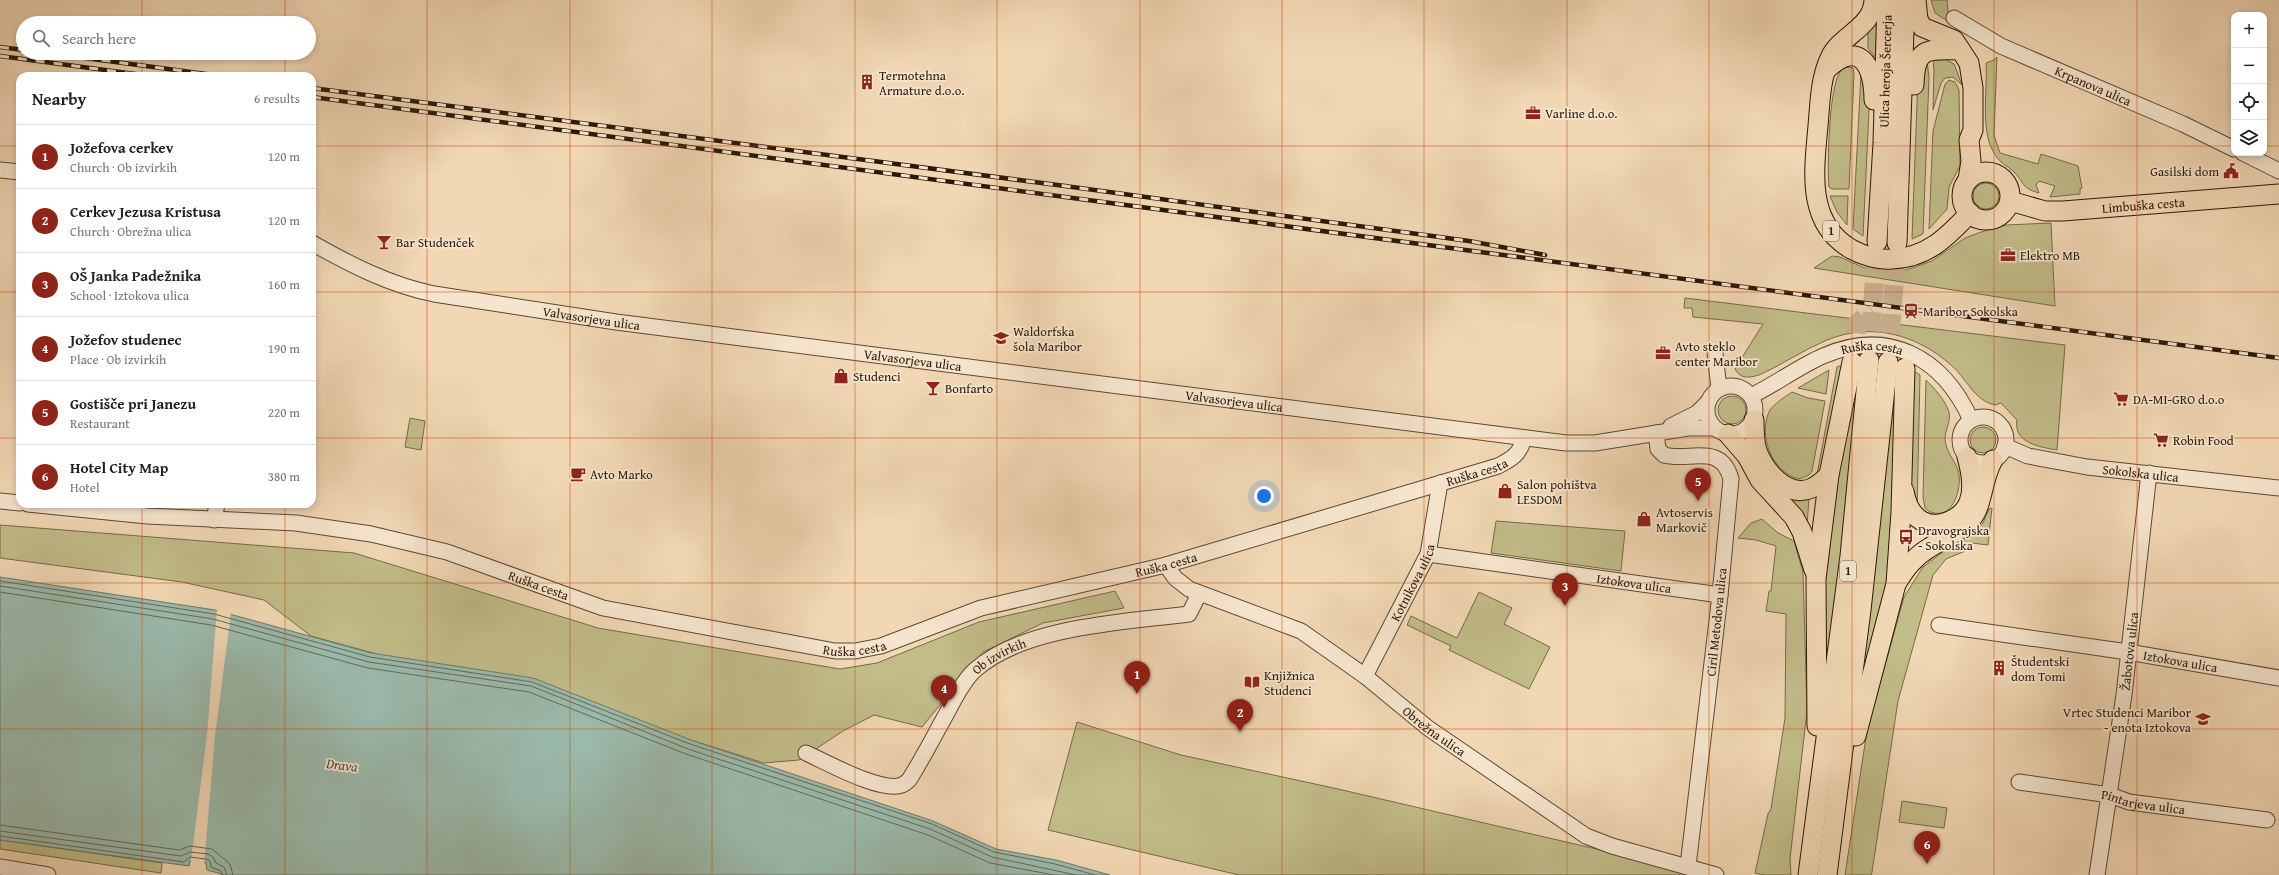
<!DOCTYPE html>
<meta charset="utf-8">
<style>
:root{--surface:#fff;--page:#f2f2f2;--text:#202124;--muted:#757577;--line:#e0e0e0;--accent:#8f2418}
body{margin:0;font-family:"Gentium Book Plus",serif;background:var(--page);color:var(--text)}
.controls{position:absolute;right:12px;top:12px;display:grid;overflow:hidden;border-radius:8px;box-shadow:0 2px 6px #0003}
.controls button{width:36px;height:36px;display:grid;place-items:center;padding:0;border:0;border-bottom:1px solid var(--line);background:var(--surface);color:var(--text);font:20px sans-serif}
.you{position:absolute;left:1264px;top:496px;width:14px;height:14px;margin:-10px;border:3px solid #fff;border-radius:50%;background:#1a73e8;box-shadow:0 0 0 6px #1a73e833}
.badge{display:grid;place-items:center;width:26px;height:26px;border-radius:50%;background:var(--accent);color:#fff;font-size:13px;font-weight:700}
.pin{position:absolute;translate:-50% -33px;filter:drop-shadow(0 1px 2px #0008)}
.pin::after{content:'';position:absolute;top:21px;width:14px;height:12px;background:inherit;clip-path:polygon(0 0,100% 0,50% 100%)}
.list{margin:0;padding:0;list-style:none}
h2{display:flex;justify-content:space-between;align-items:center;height:52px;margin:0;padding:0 16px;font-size:17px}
h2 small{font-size:13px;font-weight:400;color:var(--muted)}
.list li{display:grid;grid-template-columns:26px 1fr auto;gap:12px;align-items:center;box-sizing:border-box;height:64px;padding:0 16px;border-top:1px solid var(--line)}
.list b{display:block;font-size:15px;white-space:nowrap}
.list p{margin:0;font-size:13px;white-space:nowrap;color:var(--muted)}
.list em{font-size:13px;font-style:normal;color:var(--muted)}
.icon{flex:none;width:22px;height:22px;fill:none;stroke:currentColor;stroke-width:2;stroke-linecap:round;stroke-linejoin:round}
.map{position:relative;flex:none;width:2279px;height:875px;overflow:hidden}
.search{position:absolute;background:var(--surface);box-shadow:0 2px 6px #0003;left:16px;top:16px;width:300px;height:44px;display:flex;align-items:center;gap:10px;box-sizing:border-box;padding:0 14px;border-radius:22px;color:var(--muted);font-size:15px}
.panel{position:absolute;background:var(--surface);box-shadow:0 2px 6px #0003;left:16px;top:72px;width:300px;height:436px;border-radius:12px}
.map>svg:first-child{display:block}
.green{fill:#c1bc88;stroke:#766a48}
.water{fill:#9bbaac;stroke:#6f796a}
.pier{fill:#f1d7b4}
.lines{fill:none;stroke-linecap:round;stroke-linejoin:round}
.shore{stroke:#64695a;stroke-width:1}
.major-tunnel{stroke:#cab192;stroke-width:19;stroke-dasharray:19 10;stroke-linecap:butt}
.minor-casing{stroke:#5d4833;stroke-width:17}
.major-casing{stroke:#2c1808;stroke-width:21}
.minor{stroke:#f6e5ce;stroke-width:15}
.major{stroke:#f1d7b4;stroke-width:19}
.rail-casing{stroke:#2c1808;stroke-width:4.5}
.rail{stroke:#f6e5ce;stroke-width:3;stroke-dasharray:9;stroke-linecap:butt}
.grid{fill:none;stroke:#cc4f0b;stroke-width:1;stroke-opacity:0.55}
.labels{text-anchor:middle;stroke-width:3.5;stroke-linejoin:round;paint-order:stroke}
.shield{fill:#f6e5ce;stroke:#695643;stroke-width:1}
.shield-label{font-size:12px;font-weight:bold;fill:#2c1808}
.street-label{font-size:13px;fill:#2c1808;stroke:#f6e5ce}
.poi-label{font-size:13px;fill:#2c1808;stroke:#f6e5ce;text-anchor:start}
.water-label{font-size:14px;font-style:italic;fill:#4d4939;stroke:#f6e5ce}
</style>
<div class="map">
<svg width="2279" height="875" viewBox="0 0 2279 875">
<rect width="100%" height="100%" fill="#f1d7b4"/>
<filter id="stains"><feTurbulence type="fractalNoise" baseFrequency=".005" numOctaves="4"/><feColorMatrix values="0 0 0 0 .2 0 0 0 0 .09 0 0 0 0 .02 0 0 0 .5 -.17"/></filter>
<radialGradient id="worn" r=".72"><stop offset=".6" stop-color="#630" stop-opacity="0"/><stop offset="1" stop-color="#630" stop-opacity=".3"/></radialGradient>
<g class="green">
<polygon points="1931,0 1947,0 1949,22 1935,13"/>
<polygon points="1877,12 1877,59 1868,48 1868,30"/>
<path d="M1997,57L1994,135L2000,153L2038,164L2041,154L2078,166L2082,188L2080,189V194L2050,197L2055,186L2039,181L2036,185L2039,193C2021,188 2025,183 2014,172C2009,167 2000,163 1996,156C1979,133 1988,90 1986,63L1994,60Z"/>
<polygon points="1943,58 1954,64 1962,85 1953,77 1945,78 1941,83 1933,110 1934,70 1933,59"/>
<polygon points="1927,60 1929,78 1923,234 1912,239 1918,77"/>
<path d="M1848,67L1853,68L1854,73L1849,189H1832L1829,187C1827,165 1829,88 1840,72C1842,69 1845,68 1848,67Z"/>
<polygon points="1861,73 1870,90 1863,236 1853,229"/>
<polygon points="1949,80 1955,82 1959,90 1960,166 1949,187 1947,209 1929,229 1933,131 1945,84"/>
<circle cx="1986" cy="196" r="13"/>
<polygon points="1830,196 1848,196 1847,225 1837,212"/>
<polygon points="2051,223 2055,306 1814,268 1832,256 1840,257 1869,270 1906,270 1932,261 1965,238 1981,232 2006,225"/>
<path d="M1685,298L2065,345L2057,450C2040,447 2013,443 2017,420L2001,403L1995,405C1974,401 1966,377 1951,365C1916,334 1871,322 1827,340C1803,350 1782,365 1759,375C1749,378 1740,379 1735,369L1763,324L1693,317L1692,308H1684Z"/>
<polygon points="1848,363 1830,457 1816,480 1837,367"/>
<polygon points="1899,365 1889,585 1859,694 1891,397"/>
<polygon points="1861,366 1855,442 1825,689 1823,576 1846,424"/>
<polygon points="1911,369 1920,375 1917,511 1910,497"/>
<polygon points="1829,370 1826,394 1798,388"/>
<path d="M1926,380C1935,389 1945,400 1949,412C1951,422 1945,430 1945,439C1946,452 1954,459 1958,470C1962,482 1957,509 1942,513C1936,514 1930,513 1925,508L1923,497Z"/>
<path d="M1792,392L1808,398L1825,401L1812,471L1809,475L1799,479C1772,473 1757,434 1770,410C1775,403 1785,397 1792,392Z"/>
<circle cx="1732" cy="410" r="14"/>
<polygon points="410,418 425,421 421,450 405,447"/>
<circle cx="1983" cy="440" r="13"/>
<polygon points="1784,495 1809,497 1807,527"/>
<polygon points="1992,508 1988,545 1972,543 1970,549 1946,559 1933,575 1898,701 1872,872 1871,875 1845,875 1867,731 1904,597 1923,567 1944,551 1971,536 1983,523 1989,509"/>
<polygon points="1762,519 1778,533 1794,541 1803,572 1807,711 1790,859 1791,875 1765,875 1755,873 1768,814 1771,809 1785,718 1786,614 1766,611 1769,591 1771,591 1776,546 1756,540 1738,538 1751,523"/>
<polygon points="1496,521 1625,531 1621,571 1491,553"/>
<polygon points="0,525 354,553 598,628 840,669 877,663 979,622 1115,591 1124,608 1043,623 983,652 922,727 874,715 843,731 799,760 764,763 691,740 311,636 264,600 182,582 0,558"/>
<polygon points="1479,592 1512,608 1504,624 1550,647 1529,689 1449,650 1451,646 1407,625 1411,616 1457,638"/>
<polygon points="1077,722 1181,755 1338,789 1635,858 1693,875 1239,875 1048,830"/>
<polygon points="1902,801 1947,808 1944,828 1899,822"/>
<polygon points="0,840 162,863 161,873 0,849"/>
</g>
<polygon class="water" points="0,577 215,610 371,653 533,678 691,740 933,821 996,849 1056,860 1110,875 225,875 207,870 206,863 190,861 189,866 0,840"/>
<polygon class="pier" points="217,609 231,613 215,736 204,865 191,863 190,868 207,735"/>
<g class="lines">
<g class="shore">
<polyline points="0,581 214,614 370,657 532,682 690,744 932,824 994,852 1055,864 1095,875"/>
<polyline points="0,586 213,619 369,662 531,686 688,749 930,829 992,857 1076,875"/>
<polyline points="0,592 211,625 368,668 529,692 686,754 928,835 990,863 1054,875"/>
<polyline points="0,825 179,850 190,846 212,849 230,864 233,875"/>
<polyline points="0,831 181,856 190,852 208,854 213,857 216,863 224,867 227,875"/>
<polyline points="0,836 184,862 190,857 206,859 210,861 211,867 221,871 222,875"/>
</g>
<g class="major-tunnel">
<polyline points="1869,360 1877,243"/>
<polyline points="1852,362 1857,324 1872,310"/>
<polyline points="1888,362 1897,244"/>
</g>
<g class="minor-casing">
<g id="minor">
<path id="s1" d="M1954,18L2001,46L2183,124L2234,149"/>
<polyline points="2243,153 2279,171"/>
<polyline points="0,170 20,172"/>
<path id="s2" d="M312,243C351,265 390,285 434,294L616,322L1566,443H1595L1688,428H1714"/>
<polyline points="1715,353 1719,389"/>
<circle cx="1731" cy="410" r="24"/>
<path id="s3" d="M1751,396C1776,384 1798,367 1823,356C1889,327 1943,358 1971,420"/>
<circle cx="1983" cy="440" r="23"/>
<polyline points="1671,426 1697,413 1708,402"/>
<path d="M1656,433L1658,449L1664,455C1689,462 1721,442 1731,479L1720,595L1688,866"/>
<path id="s4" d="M2005,446L2028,456L2087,467L2279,488"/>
<polyline points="0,501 20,503"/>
<path id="s5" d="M28,504L147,516L296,523L371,534L447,552L603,608L835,651H855L881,646L981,608L1166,565L1498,466C1512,459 1520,454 1524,438"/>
<polyline points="214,520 217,504"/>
<path id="s6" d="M1428,554L1720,595"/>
<path id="s7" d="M1166,565L1175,578L1189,589L1301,631L1365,676L1428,728L1586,836L1612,846L1716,875"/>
<path id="s8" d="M1939,625L2128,652L2279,678"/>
<path id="s9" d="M1365,676L1428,554L1440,483"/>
<path id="s10" d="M806,753C826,762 881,793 902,785C904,784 907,782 909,780C923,758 935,734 948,711C955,698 963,681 975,670C1024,626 1126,622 1189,614L1199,594"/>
<path id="s11" d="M2019,782L2110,795L2129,802L2267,820"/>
<polyline points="0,867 48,875"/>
<path id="s12" d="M2097,875L2124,695L2149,473"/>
</g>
</g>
<g class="major-casing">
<g id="major">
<path d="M1874,0C1873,28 1840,35 1830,58C1820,79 1820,104 1818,126C1814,171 1806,223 1851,249C1864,256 1878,260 1892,259C1927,258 1947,237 1970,213"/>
<polyline points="1916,0 1918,19 1922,27 1954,40 1969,63 1973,88 1973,130 1969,140 1971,161 1968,180"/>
<path d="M1826,70C1859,38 1874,65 1874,100"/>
<path d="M1914,85C1915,47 1927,49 1960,50"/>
<circle cx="1986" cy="196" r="24"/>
<path id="s13" d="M2010,201L2045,211H2063L2279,194"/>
<path id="s14" d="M1877,242L1883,143L1887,0"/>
<polyline points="1897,243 1905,0"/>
<path d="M1754,420C1754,430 1754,441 1757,451C1765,471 1787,499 1812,488C1819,485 1824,480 1829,475"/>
<polyline points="1728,434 1747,456 1760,480 1794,517 1802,532 1814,570"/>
<path d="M1904,491C1906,503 1911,515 1922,521C1939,530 1962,519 1969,502C1974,489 1971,471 1967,457"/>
<path d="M1896,584C1905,569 1914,557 1929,548C1944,538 1961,531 1972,518C1983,505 1982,478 1993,460"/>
<polyline points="1817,726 1816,579 1829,475 1852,362"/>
<polyline points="1856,736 1896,584 1901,512 1905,368"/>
<polyline points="1808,875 1850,556 1869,360"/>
<polyline points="1827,875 1861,610 1888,362"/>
</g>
</g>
<use href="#minor" class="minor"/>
<use href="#major" class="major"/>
<g class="rail-casing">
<g id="rail">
<polyline points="0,47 23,50"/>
<polyline points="48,53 221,76"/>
<polyline points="0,56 150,76"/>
<polyline points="312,88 1065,186 1469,241 1545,255"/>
<polyline points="312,97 2279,358"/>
</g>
</g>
<use href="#rail" class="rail"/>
</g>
<path class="grid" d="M142,0V23M285,0V23M427,0V875M570,0V875M712,0V875M855,0V875M997,0V875M1140,0V875M1282,0V875M1424,0V875M1567,0V875M1709,0V875M1852,0V875M1994,0V875M2137,0V875M142,53V76M285,53V76M0,146H20M312,146H2234M2264,146H2279M0,292H20M312,292H2279M0,438H20M312,438H2279M142,504V875M285,504V875M0,583H2279M0,729H2279"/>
<defs>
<g id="building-bare" transform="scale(1.2)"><path d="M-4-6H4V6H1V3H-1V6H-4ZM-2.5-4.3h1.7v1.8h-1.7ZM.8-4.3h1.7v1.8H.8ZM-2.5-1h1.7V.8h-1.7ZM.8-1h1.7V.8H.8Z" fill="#8f2418" stroke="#f6e5ce" stroke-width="2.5" paint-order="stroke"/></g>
<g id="office-bare" transform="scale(1.2)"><path d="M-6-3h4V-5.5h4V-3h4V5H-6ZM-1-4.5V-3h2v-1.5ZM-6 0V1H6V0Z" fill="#8f2418" stroke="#f6e5ce" stroke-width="2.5" paint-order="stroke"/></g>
<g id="civic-bare" transform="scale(1.2)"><path d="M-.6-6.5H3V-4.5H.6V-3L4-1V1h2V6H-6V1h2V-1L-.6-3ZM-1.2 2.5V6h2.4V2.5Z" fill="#8f2418" stroke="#f6e5ce" stroke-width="2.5" paint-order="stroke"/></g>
<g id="bar-bare" transform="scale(1.2)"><path d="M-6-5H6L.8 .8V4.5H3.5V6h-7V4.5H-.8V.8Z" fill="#8f2418" stroke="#f6e5ce" stroke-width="2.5" paint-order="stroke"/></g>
<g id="station-bare" transform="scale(1.2)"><path d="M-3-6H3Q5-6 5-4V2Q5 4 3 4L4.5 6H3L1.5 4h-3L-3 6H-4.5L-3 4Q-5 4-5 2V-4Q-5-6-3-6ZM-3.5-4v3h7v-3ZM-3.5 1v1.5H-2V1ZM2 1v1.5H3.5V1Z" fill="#8f2418" stroke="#f6e5ce" stroke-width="2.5" paint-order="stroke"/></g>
<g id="school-bare" transform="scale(1.2)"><path d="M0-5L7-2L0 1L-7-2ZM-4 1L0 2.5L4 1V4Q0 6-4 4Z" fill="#8f2418" stroke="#f6e5ce" stroke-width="2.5" paint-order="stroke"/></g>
<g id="shop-bare" transform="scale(1.2)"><path d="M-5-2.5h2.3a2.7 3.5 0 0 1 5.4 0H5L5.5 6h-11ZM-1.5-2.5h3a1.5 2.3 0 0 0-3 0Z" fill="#8f2418" stroke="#f6e5ce" stroke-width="2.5" paint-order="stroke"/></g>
<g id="supermarket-bare" transform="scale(1.2)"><path d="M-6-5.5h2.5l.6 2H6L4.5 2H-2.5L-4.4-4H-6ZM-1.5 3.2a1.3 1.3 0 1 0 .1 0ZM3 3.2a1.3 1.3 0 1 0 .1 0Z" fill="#8f2418" stroke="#f6e5ce" stroke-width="2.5" paint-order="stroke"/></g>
<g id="cafe-bare" transform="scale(1.2)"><path d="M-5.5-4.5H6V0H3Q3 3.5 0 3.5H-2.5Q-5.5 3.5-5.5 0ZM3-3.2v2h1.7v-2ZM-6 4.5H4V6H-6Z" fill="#8f2418" stroke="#f6e5ce" stroke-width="2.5" paint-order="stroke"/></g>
<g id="bus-bare" transform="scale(1.2)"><path d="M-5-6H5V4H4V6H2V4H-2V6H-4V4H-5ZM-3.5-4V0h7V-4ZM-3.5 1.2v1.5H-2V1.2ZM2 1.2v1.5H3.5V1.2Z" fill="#8f2418" stroke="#f6e5ce" stroke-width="2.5" paint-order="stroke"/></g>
<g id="library-bare" transform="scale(1.2)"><path d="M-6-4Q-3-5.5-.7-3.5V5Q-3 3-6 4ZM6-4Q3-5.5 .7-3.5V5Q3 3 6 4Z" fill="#8f2418" stroke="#f6e5ce" stroke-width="2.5" paint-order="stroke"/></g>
</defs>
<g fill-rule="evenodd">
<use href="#building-bare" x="867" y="82"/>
<use href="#office-bare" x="1533" y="113"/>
<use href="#civic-bare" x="2231" y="171"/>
<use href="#bar-bare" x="384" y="242"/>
<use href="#office-bare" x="2008" y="255"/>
<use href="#station-bare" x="1911" y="311"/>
<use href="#school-bare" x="1001" y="338"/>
<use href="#office-bare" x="1663" y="353"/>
<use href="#shop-bare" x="841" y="376"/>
<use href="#bar-bare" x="933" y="388"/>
<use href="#supermarket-bare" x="2121" y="399"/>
<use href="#supermarket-bare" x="2161" y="440"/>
<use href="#cafe-bare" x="578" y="474"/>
<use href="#shop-bare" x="1505" y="491"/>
<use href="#shop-bare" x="1644" y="519"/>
<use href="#bus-bare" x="1906" y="537"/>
<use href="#building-bare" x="1999" y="668"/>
<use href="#library-bare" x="1252" y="682"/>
<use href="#school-bare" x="2203" y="719"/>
</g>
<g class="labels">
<g class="shield">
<rect x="1823" y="221" width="16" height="20" rx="3"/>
<rect x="1840" y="561" width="16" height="20" rx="3"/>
</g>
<g class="shield-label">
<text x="1831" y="235">1</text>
<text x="1848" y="575">1</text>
</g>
<g class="street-label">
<text dy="5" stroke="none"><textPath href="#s14" startOffset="171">Ulica heroja Šercerja</textPath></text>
<text dy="5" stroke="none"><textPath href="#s1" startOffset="155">Krpanova ulica</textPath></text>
<text dy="5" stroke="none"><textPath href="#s13" startOffset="135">Limbuška cesta</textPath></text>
<text dy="5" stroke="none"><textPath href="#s2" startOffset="292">Valvasorjeva ulica</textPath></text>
<text dy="5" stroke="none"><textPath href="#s3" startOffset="133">Ruška cesta</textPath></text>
<text dy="5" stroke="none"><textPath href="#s2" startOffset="616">Valvasorjeva ulica</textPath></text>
<text dy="5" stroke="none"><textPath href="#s2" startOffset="940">Valvasorjeva ulica</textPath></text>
<text dy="5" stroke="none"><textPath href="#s5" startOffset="1492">Ruška cesta</textPath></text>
<text dy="5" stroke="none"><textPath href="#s4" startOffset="139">Sokolska ulica</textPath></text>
<text dy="5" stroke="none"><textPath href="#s5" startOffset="1168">Ruška cesta</textPath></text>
<text dy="5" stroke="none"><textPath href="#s9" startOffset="105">Kotnikova ulica</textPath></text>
<text dy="5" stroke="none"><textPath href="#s6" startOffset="208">Iztokova ulica</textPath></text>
<text dy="5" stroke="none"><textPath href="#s5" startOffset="520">Ruška cesta</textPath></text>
<text transform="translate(1716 622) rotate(-84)" y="5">Ciril Metodova ulica</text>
<text dy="5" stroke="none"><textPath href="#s5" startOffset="844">Ruška cesta</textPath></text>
<text dy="5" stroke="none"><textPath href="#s12" startOffset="226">Žabotova ulica</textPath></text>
<text dy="5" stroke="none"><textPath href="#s10" startOffset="268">Ob izvirkih</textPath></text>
<text dy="5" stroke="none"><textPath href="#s8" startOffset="244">Iztokova ulica</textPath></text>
<text dy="5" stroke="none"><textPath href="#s7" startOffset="320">Obrežna ulica</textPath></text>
<text dy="5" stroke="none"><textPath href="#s11" startOffset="126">Pintarjeva ulica</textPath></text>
</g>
<g class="poi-label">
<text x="879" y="80">Termotehna<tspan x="879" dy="15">Armature d.o.o.</tspan></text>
<text x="1545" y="118">Varline d.o.o.</text>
<text x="2219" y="176" text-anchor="end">Gasilski dom</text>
<text x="396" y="247">Bar Studenček</text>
<text x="2020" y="260">Elektro MB</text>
<text x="1923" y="316">Maribor Sokolska</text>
<text x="1013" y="336">Waldorfska<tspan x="1013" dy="15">šola Maribor</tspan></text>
<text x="1675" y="351">Avto steklo<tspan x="1675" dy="15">center Maribor</tspan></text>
<text x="853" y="381">Studenci</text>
<text x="945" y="393">Bonfarto</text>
<text x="2133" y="404">DA-MI-GRO d.o.o</text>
<text x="2173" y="445">Robin Food</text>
<text x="590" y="479">Avto Marko</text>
<text x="1517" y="489">Salon pohištva<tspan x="1517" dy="15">LESDOM</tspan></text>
<text x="1656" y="517">Avtoservis<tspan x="1656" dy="15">Markovič</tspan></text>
<text x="1918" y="535">Dravograjska<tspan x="1918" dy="15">- Sokolska</tspan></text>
<text x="2011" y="666">Študentski<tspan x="2011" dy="15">dom Tomi</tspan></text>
<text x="1264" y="680">Knjižnica<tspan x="1264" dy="15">Studenci</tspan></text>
<text x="2191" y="717" text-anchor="end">Vrtec Studenci Maribor<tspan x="2191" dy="15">- enota Iztokova</tspan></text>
</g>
<g class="water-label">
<text transform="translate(342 765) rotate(7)" y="5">Drava</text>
</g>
</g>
<rect width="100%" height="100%" filter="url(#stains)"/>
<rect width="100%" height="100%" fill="url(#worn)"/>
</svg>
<div class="controls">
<button>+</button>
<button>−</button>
<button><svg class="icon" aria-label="locate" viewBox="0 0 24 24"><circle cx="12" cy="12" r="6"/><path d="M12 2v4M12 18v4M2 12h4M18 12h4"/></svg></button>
<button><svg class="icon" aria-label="layers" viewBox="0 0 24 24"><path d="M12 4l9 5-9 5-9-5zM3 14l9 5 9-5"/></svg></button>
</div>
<div class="you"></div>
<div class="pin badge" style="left:1137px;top:694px">1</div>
<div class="pin badge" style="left:1240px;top:732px">2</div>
<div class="pin badge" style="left:1565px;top:606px">3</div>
<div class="pin badge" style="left:944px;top:708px">4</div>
<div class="pin badge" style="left:1698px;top:501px">5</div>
<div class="pin badge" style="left:1927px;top:864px">6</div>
<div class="search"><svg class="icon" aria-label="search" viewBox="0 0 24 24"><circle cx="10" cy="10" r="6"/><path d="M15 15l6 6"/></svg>Search here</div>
<section class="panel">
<h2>Nearby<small>6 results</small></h2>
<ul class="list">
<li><span class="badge">1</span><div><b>Jožefova cerkev</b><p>Church · Ob izvirkih</p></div><em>120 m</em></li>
<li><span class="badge">2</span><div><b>Cerkev Jezusa Kristusa</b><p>Church · Obrežna ulica</p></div><em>120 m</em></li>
<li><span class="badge">3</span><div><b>OŠ Janka Padežnika</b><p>School · Iztokova ulica</p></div><em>160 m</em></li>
<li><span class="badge">4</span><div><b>Jožefov studenec</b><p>Place · Ob izvirkih</p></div><em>190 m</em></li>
<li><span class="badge">5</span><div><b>Gostišče pri Janezu</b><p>Restaurant</p></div><em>220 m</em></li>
<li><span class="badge">6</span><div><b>Hotel City Map</b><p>Hotel</p></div><em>380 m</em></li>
</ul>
</section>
</div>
